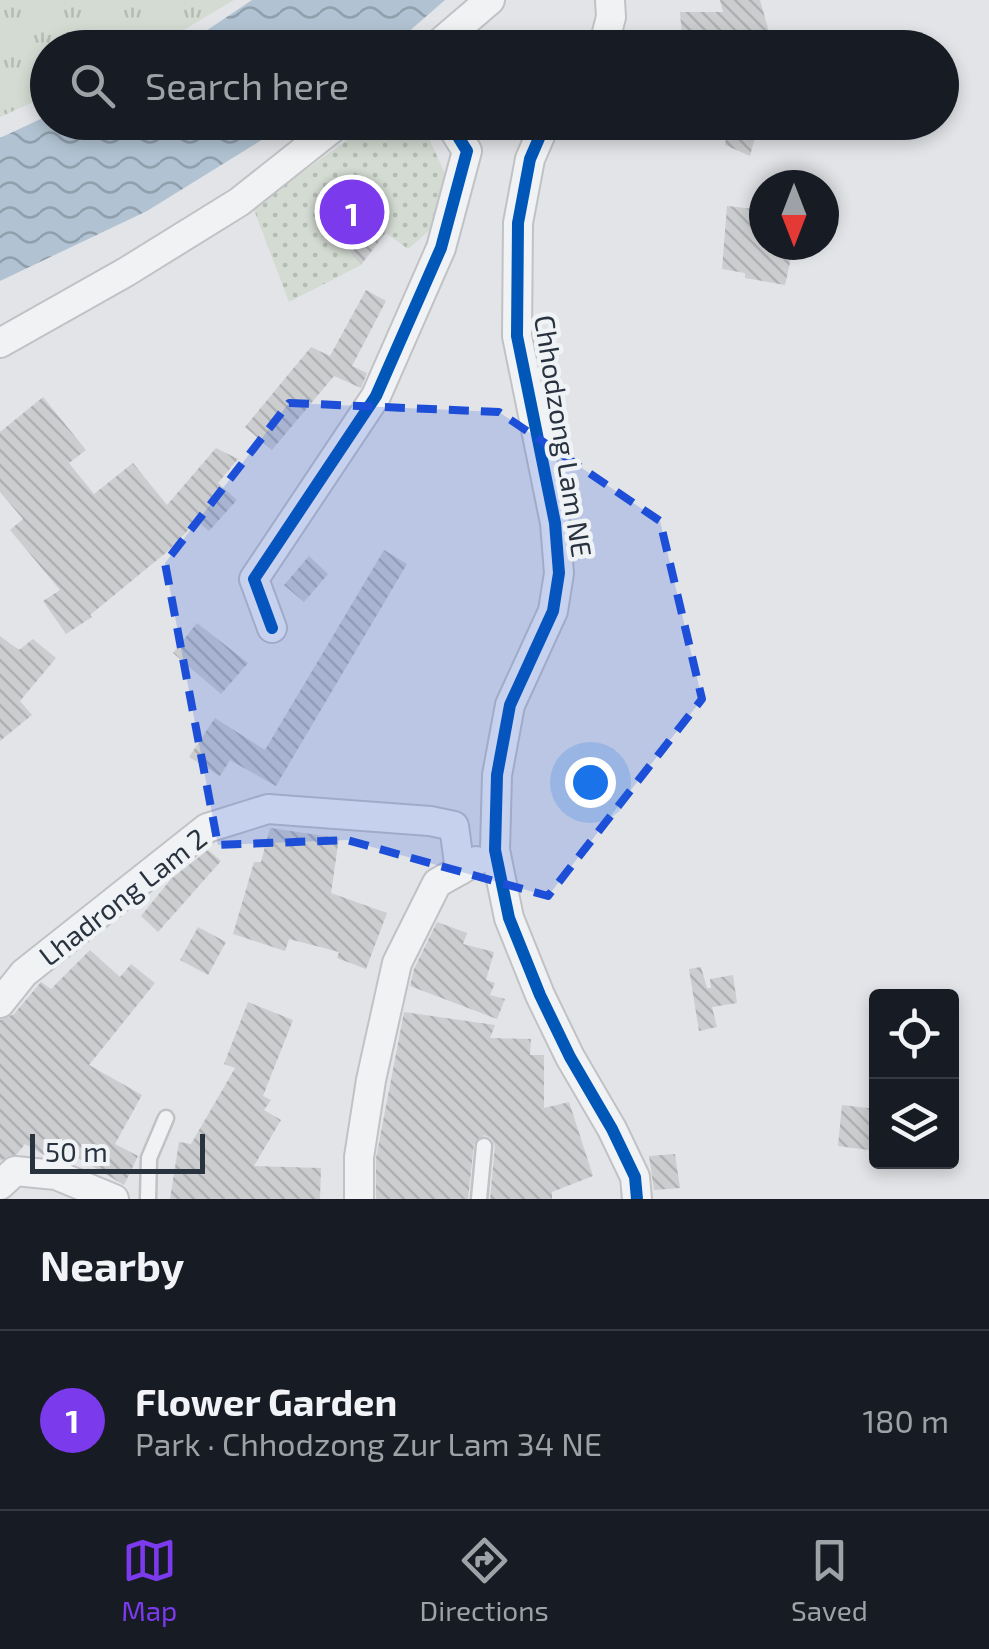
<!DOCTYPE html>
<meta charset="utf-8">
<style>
:root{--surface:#171b24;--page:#20242c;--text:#f1f3f6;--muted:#9ea1a6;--line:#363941;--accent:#7c3aed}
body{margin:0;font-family:"Exo 2",sans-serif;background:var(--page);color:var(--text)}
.controls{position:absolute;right:30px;bottom:30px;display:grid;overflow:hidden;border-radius:10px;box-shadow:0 5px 15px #0003}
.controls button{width:90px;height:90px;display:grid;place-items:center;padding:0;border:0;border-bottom:2px solid var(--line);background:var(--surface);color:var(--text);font:50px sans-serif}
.compass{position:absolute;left:749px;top:170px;width:90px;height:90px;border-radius:50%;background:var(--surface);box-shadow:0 5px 15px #0003;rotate:180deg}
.scale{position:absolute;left:30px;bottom:25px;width:175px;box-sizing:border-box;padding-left:10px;border:5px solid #293340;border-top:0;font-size:28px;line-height:35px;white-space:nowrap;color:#293340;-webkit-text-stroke:8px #f0f3f6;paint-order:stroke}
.you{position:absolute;left:590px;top:782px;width:35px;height:35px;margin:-25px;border:8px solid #fff;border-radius:50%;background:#1a73e8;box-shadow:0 0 0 15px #1a73e833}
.badge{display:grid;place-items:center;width:65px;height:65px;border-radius:50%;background:var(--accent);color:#fff;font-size:32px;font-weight:700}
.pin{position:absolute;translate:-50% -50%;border:5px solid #fff;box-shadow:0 2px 10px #0006}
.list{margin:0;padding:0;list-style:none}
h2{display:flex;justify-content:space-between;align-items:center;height:130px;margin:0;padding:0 40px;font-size:42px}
h2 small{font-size:32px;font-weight:400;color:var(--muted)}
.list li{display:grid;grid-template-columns:65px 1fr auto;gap:30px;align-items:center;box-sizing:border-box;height:180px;padding:0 40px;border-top:2px solid var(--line)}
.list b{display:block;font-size:38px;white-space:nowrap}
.list p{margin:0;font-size:32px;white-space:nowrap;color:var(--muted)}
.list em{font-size:32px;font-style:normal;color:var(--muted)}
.icon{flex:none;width:55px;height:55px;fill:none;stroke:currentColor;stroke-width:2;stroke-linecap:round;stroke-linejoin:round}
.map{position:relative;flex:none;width:989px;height:1199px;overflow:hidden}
.search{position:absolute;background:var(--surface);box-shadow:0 5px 15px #0003;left:30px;right:30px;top:30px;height:110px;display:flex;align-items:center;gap:25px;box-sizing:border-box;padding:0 35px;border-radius:55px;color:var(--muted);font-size:38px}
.sheet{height:310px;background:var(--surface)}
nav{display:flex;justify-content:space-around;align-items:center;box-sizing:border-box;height:140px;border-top:2px solid var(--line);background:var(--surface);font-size:28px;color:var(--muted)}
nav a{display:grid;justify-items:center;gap:5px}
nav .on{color:var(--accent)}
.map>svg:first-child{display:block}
.park{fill:url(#park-tufts)}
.garden{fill:url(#garden-dots)}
.water{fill:url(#water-waves)}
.building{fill:url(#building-back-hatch)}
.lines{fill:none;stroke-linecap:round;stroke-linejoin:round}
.service-casing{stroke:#c0c2c5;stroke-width:19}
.minor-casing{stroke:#c0c2c5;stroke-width:32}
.service{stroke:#f1f2f4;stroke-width:14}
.minor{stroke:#f1f2f4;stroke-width:28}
.cycleway-casing{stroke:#f0f3f6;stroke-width:19}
.cycleway{stroke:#0057b8;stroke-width:12}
.marked{fill:#1d4ed8;fill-opacity:0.2;stroke:#1d4ed8;stroke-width:8;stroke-dasharray:20 12;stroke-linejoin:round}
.labels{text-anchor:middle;stroke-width:9;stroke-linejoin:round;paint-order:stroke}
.street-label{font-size:28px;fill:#293340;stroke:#f0f3f6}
</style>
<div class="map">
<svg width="989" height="1199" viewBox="0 0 989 1199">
<defs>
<pattern id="park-tufts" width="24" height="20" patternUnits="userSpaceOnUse" patternTransform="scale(2.5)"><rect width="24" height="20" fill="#d3dbd2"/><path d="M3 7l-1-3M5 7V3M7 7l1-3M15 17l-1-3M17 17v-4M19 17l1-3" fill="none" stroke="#b5bcb5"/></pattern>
<pattern id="garden-dots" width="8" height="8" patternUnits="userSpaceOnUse" patternTransform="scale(2.5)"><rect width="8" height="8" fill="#d3dbd2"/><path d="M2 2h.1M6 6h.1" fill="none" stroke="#b5bcb5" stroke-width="1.8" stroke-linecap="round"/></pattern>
<pattern id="water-waves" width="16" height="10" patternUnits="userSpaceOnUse" patternTransform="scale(2.5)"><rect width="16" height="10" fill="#b1c3d2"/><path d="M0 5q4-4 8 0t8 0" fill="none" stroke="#909fac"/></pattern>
<pattern id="building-back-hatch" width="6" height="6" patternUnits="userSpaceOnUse" patternTransform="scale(2.5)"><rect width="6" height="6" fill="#cbcdcf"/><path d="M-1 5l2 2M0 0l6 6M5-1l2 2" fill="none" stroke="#aeb0b3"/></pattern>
</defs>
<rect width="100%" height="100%" fill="#e2e4e7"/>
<polygon class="park" points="0,0 234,0 155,47 48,48 47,96 0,117"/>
<polygon class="garden" points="373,122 422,123 459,204 408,249 365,218 341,241 361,265 289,302 253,207"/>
<g class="water">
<polygon points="252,0 445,0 391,47 182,47"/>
<polygon points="47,116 48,122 289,123 147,211 0,281 0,138"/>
</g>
<g class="building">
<polygon points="720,0 760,0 773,46 683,48 680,12 723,12"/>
<polygon points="728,122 759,122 750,156 725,145"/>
<polygon points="727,206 764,210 764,245 794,245 785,285 745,278 745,273 722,269"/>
<polygon points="365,218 387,231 361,265 341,241"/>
<polygon points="366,290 386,301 352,366 367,373 361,388 334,376 272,450 245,427 311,347 330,356"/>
<polygon points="43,397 86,450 69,463 94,494 133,463 167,505 216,448 238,459 218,483 237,500 209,531 197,521 168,551 90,615 92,617 66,634 43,601 60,590 10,530 23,519 0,492 0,432"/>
<polygon points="384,550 407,564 276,786 230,760 220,776 189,757 215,718 265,750"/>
<polygon points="309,556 328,574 304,602 284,585"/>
<polygon points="197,623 248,663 221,694 173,653"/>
<polygon points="0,636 19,650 33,639 56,658 20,701 32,715 0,741"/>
<polygon points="270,828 339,838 331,893 387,913 366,969 337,958 339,952 289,939 285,951 233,934 254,862 261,862"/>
<polygon points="208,850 221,861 158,932 141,916 171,879"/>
<polygon points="437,922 467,933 463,944 494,952 486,980 495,983 490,995 505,999 497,1019 410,986 414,969"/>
<polygon points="198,927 226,942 208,975 180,960"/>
<polygon points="90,950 120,977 131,964 155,983 89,1065 142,1095 115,1144 138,1156 124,1185 65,1150 61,1158 46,1156 25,1144 17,1154 0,1161 0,1020 14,1014 41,982 51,989"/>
<polygon points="701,967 707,988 711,988 710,979 733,975 737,1003 712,1007 717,1027 699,1031 689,969"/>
<polygon points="248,1002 293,1020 263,1096 271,1100 264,1110 281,1120 254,1166 321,1168 320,1199 170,1199 179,1142 191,1144 235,1068 224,1064"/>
<polygon points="404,1012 495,1025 490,1038 531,1039 530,1055 544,1055 544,1108 569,1102 593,1176 552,1192 552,1199 490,1199 495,1146 491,1138 484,1135 474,1144 468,1199 376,1199 376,1158"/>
<polygon points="842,1105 876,1109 876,1151 838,1146"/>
<polygon points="675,1154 680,1188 654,1190 649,1156"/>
</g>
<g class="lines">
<g class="service-casing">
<g id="service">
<polyline points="148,1199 149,1158 166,1118"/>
<polyline points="479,1199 484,1146"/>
</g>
</g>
<g class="minor-casing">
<g id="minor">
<polyline points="434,48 490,0"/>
<polyline points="603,48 611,17 610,0"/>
<polyline points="546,122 530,159 518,223 517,336 555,523 559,573 553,611 510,705 497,775 495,850 509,918 540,995 570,1057 612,1129 635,1177 637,1199"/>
<polyline points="0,343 126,272 239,202 340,122"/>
<polyline points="272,628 254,579 376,396 441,248 467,151 449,122"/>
<polyline points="0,1003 24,973 207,828 268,809 430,821 454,826 460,870"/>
<polyline points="0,1185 15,1171 56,1175 114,1199"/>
<polyline points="359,1199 359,1157 371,1080 397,963 437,883 476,861"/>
</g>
</g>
<use href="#service" class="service"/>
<use href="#minor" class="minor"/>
<g class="cycleway-casing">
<g id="cycleway">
<polyline points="546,122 530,159 518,223 517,336 555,523 559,573 553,611 510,705 497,775 495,850 509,918 540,995 570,1057 612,1129 635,1177 637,1199"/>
<polyline points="272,628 254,579 376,396 441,248 467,151 449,122"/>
</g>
</g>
<use href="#cycleway" class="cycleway"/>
</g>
<path class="marked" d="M289,403L499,412L660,521L702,699L548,896L347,840L218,845L165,563Z"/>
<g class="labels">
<g class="street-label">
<text transform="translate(563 436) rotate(81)" y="10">Chhodzong Lam NE</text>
<text transform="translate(123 897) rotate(-38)" y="10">Lhadrong Lam 2</text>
</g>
</g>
</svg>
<div class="controls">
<button><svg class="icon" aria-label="locate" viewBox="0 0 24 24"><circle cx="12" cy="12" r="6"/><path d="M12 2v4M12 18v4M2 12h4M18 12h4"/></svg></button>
<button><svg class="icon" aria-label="layers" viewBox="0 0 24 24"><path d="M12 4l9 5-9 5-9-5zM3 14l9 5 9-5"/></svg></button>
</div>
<svg class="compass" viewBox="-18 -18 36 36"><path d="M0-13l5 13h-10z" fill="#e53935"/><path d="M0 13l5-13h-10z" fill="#9ea1a6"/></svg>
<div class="scale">50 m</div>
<div class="you"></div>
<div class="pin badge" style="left:352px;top:212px">1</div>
<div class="search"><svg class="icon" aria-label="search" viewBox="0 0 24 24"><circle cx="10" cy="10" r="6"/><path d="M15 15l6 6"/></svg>Search here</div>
</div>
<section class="sheet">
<h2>Nearby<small></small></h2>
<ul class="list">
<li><span class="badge">1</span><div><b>Flower Garden</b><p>Park · Chhodzong Zur Lam 34 NE</p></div><em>180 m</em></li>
</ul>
</section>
<nav>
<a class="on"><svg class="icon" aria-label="map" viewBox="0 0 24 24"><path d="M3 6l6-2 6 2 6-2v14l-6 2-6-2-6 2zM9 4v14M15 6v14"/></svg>Map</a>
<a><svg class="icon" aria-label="directions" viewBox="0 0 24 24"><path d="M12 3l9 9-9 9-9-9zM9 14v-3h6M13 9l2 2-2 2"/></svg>Directions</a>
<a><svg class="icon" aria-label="saved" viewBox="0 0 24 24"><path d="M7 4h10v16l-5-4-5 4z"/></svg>Saved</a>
</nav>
